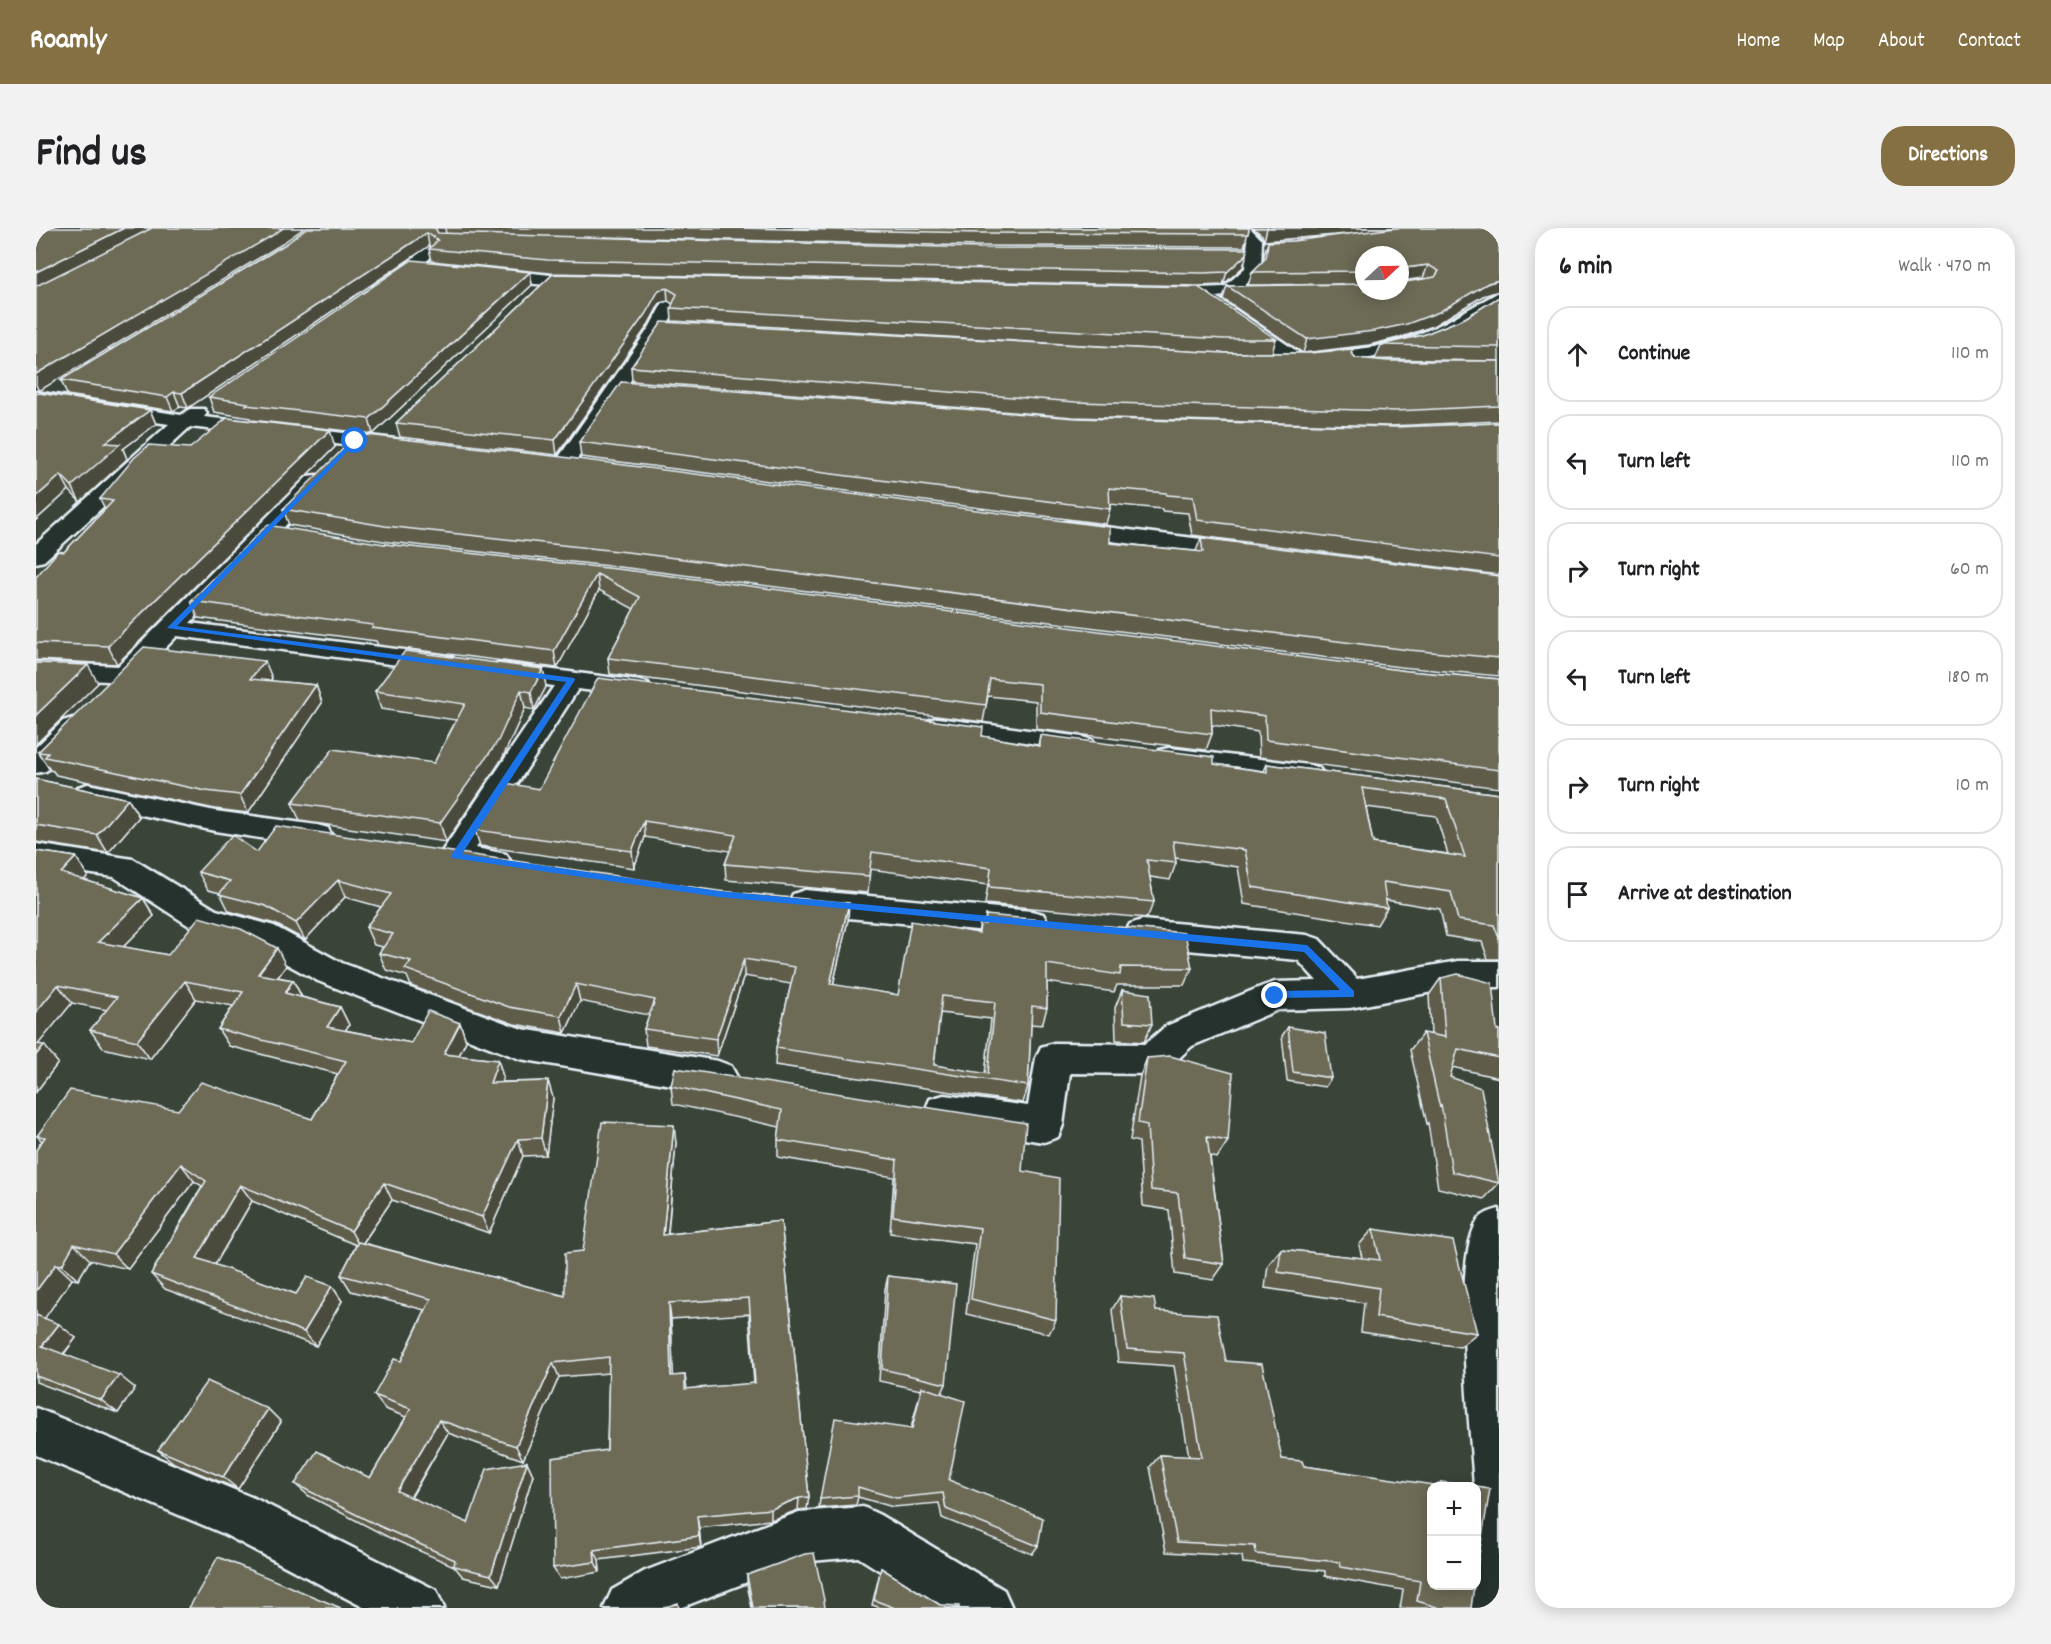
<!DOCTYPE html>
<meta charset="utf-8">
<style>
:root{--surface:#fff;--page:#f2f2f2;--text:#202124;--muted:#757577;--line:#e0e0e0;--accent:#847042}
body{margin:0;font-family:Dekko,sans-serif;background:var(--page);color:var(--text)}
.controls{position:absolute;right:18px;bottom:18px;display:grid;overflow:hidden;border-radius:12px;box-shadow:0 3px 15px #0003}
.controls button{width:54px;height:54px;display:grid;place-items:center;padding:0;border:0;border-bottom:2px solid var(--line);background:var(--surface);color:var(--text);font:30px sans-serif}
.compass{position:absolute;left:1319px;top:18px;width:54px;height:54px;border-radius:50%;background:var(--surface);box-shadow:0 3px 15px #0003;rotate:68deg}
.stop{position:absolute;width:18px;height:18px;margin:-14px;border:4px solid #1a73e8;border-radius:50%;background:#fff}
.stop.end{background:#1a73e8;border-color:#fff;box-shadow:0 2px 6px #0008}
.list{margin:0;padding:0;list-style:none}
h2{display:flex;justify-content:space-between;align-items:center;height:78px;margin:0;padding:0 24px;font-size:26px}
h2 small{font-size:20px;font-weight:400;color:var(--muted)}
.list li{display:grid;grid-template-columns:39px 1fr auto;gap:18px;align-items:center;box-sizing:border-box;height:96px;margin:0 12px 12px;padding:0 12px;border:2px solid var(--line);border-radius:24px}
.list b{display:block;font-size:22px;white-space:nowrap}
.list em{font-size:20px;font-style:normal;color:var(--muted)}
.icon{flex:none;width:33px;height:33px;fill:none;stroke:currentColor;stroke-width:2;stroke-linecap:round;stroke-linejoin:round}
.map{position:relative;flex:none;width:1463px;height:1380px;overflow:hidden;border-radius:24px}
header{display:flex;align-items:center;gap:36px;box-sizing:border-box;height:84px;padding:0 30px;background:var(--accent);color:#fff}
header strong{font-size:28px}
nav{display:flex;gap:33px;margin-inline-start:auto;font-size:21px}
.intro{display:flex;align-items:center;justify-content:space-between;box-sizing:border-box;height:144px;padding:0 36px}
h1{margin:0;font-size:42px}
.button{padding:15px 27px;border-radius:24px;background:var(--accent);color:#fff;font-size:21px;font-weight:700}
main{display:flex;gap:36px;padding:0 36px}
aside{flex:1;background:var(--surface);border-radius:24px;box-shadow:0 3px 15px #0003}
.map>svg:first-child{display:block}
.lines{fill:none;stroke-linecap:round;stroke-linejoin:round}
.minor-casing{stroke:#e8f1f8;stroke-width:5}
.minor{fill:#26332d;fill-rule:evenodd}
.wall{fill:#5e5c4a;stroke:#e8f1f8;stroke-width:1.5;fill-rule:evenodd}
.shaded-wall{fill:#4c4b3c;stroke:#e8f1f8;stroke-width:1.5}
.building{fill:#6d6b56;stroke:#e8f1f8;stroke-width:1.5;fill-rule:evenodd}
.route{fill:#1a73e8}
</style>
<header>
<strong>Roamly</strong>
<nav><a>Home</a><a>Map</a><a>About</a><a>Contact</a></nav>
</header>
<div class="intro"><h1>Find us</h1><a class="button">Directions</a></div>
<main>
<div class="map">
<svg width="1463" height="1380" viewBox="0 0 1463 1380">
<rect width="100%" height="100%" fill="#3b4439"/>
<filter id="ink" filterUnits="userSpaceOnUse"><feTurbulence type="fractalNoise" baseFrequency=".0167" numOctaves="2"/><feDisplacementMap in="SourceGraphic" scale="12" xChannelSelector="R" yChannelSelector="G"/><feConvolveMatrix kernelMatrix="1 2 1 2 8 2 1 2 1" color-interpolation-filters="sRGB"/></filter>
<g filter="url(#ink)">
<g class="lines">
<g class="minor-casing">
<g id="minor">
<polygon points="413,0 429,0 381,41 351,62 339,62 337,59 339,56 371,35"/>
<path d="M1199,0H1214L1226,12L1225,41L1198,67L1180,69L1268,128L1338,119L1379,108L1410,94L1463,64V76C1399,118 1347,133 1271,137C1256,138 1240,141 1225,137L1222,133L1225,129L1243,128L1155,65L1163,60L1188,59L1209,40L1212,13Z"/>
<path d="M451,40L514,47H558L566,52C555,65 464,53 445,48L443,45L445,42Z"/>
<polygon points="646,49 654,54 630,100 535,240 528,242 521,240 518,236 613,100 638,54"/>
<polygon points="0,164 145,187 154,181 168,181 171,185 168,189 360,211 367,213 370,217 367,221 360,223 154,199 8,333 0,335 0,316 133,196 0,176"/>
<polygon points="280,247 288,248 291,253 288,258 154,395 407,427 416,429 420,435 416,441 407,443 141,408 93,457 84,459 75,457 72,453 0,450 0,434 82,438 272,248"/>
<polygon points="1030,294 1205,316 1213,318 1217,323 1213,328 1205,330 1022,306 1019,301 1022,296"/>
<polygon points="464,435 603,453 612,455 616,461 612,467 603,469 542,461 440,620 470,626 475,634 470,642 459,645 408,636 403,628 518,458 455,449 451,443 455,437"/>
<polygon points="37,490 47,493 51,499 47,505 10,543 0,545 0,519 27,493"/>
<polygon points="901,490 1046,509 1056,512 1060,518 1056,524 1046,527 891,505 887,499 891,493"/>
<polygon points="1133,520 1273,537 1283,540 1288,547 1283,554 1273,557 1123,536 1119,529 1123,522"/>
<polygon points="52,556 179,583 281,597 292,600 296,608 292,616 281,619 179,603 42,573 37,566 42,559"/>
<polygon points="0,616 97,631 180,682 238,698 306,735 486,801 682,833 695,838 701,849 695,860 682,865 484,831 282,753 216,717 158,701 78,649 0,638"/>
<polygon points="769,662 995,683 1007,686 1012,695 1007,704 995,707 769,686 757,682 753,674 757,666"/>
<polygon points="1106,692 1271,707 1283,711 1321,751 1422,733 1463,733 1463,759 1422,759 1314,780 1242,782 1156,818 1130,842 1117,846 1034,845 1027,897 1022,909 1008,914 908,899 894,895 889,883 894,871 908,867 992,878 1000,830 1005,819 1018,815 1109,816 1130,798 1227,758 1239,754 1281,753 1262,732 1106,718 1094,714 1089,705 1094,696"/>
<path d="M1463,981V1380H1427L1429,1358H1440V1258H1438C1435,1205 1414,1030 1443,991C1448,985 1456,983 1463,981Z"/>
<polygon points="0,1180 220,1271 400,1362 408,1380 329,1380 186,1305 0,1227"/>
<polygon points="827,1279 844,1287 968,1362 976,1380 903,1380 822,1329 763,1334 644,1380 568,1380 576,1362 609,1343 763,1284"/>
</g>
</g>
<use href="#minor" class="minor"/>
</g>
<g class="wall">
<polygon points="271,0 1212,0 1213,1 1208,19 942,18 567,9 1207,39 1187,57 1163,58 514,45 396,33 393,21 395,19 393,18 152,180 144,179 137,183 31,167 25,152 250,16"/>
<path d="M1217,0H1463V63L1447,68L1397,98L1366,109L1333,117L1267,125L1187,71L1191,58L1308,56L1212,57L1216,44L1228,33V26L1232,14L1257,13L1314,6L1228,13L1226,7ZM1328,27H1364V63H1328ZM1387,50L1388,51L1370,54L1365,53Z"/>
<polygon points="494,44 496,57 337,206 215,192 214,190 178,184 173,169"/>
<polygon points="517,46 1240,111 1236,125 1184,125 636,93 635,80 637,76 632,73 624,75 611,99 521,227 364,209 360,195"/>
<polygon points="1463,69 1463,133 1339,131 1345,117 1387,107 1429,90"/>
<polygon points="1188,125 1315,125 1320,130 1352,133 1463,133 1463,193 1353,198 1037,189 596,153 595,139"/>
<polygon points="0,166 114,182 120,196 87,221 91,231 44,274 33,262 0,292"/>
<polygon points="1040,190 1359,199 1463,195 1463,347 1156,307 1152,285 1126,283 1126,281 1074,276 1074,281 1070,296 545,229 543,214"/>
<polygon points="299,219 81,436 0,432 0,349 28,324 69,281 64,271 154,220"/>
<polygon points="247,281 1074,315 1160,323 1165,310 1463,348 1463,448 1364,439 592,340 353,314 253,297"/>
<polygon points="348,316 1372,443 1463,451 1463,560 1223,529 1222,504 1176,497 1176,506 1170,522 1000,501 1000,473 952,468 947,494 574,446 572,430 598,381 563,362 521,440 342,417 340,413 162,390 155,373"/>
<polygon points="507,441 510,459 498,482 489,480 466,531 410,614 264,593 256,575 398,535 420,492 345,481 339,463"/>
<polygon points="236,450 235,453 280,457 286,475 212,585 179,581 20,547 17,543 14,542 2,524"/>
<path d="M1004,507L1178,536L1228,543L1231,536L1463,566V731H1452L1446,714L1410,708L1404,681L1350,672L1351,680L1341,697L1208,676L1202,639L1139,630L1140,635L1134,652L1114,649L1118,674L1111,690L949,676L952,657L834,641L832,665L690,652L689,636L694,623L609,609L598,640L444,618L439,602L503,561L946,508L1002,517ZM1330,579L1400,588L1412,626L1337,615Z"/>
<polygon points="0,551 92,571 103,589 72,625 0,614"/>
<path d="M0,623L40,629L52,648L48,652L107,670L118,688L87,719L132,727L250,738L242,749L257,752L266,769L304,779L313,797L309,802L375,815L424,795L430,813L423,828L462,832L467,849L466,854L512,853L517,870L510,927L487,928L453,1005L356,972L327,1015L529,1068L547,1023L640,915L632,1006L745,993L773,1269L771,1281L762,1282L735,1292L663,1300L665,1319L563,1332L564,1344L524,1351L517,1340L571,1222L573,1145L523,1149L487,1232L412,1205L375,1270L432,1295L491,1234L497,1247L463,1357L427,1349L418,1338L352,1309L273,1268L259,1256L334,1250L370,1189L349,1181L338,1167L365,1133L389,1082L315,1063L305,1047L320,1017L216,973L179,1037L260,1066L296,1058L306,1073L280,1118L129,1061L115,1046L166,958L158,953L92,1041L54,1032L42,1052L36,1051L8,1090L40,1110L28,1126L99,1160L82,1185L0,1154V922L6,913L1,908L142,882L276,891L302,846L193,818L182,801L197,778L160,771L114,831L67,820L54,802L71,782L36,775L2,816L22,835L0,864ZM713,1086L718,1156L651,1161L649,1147L637,1148L635,1091Z"/>
<path d="M221,624L812,692L797,757L862,767L942,705L944,695L948,696L950,687L1156,740L1148,757H1081L1078,764L1011,754V780L1006,797L995,796L992,858L987,875L739,837L740,820L755,756L708,748L681,828L610,818L608,801L613,787L544,773L529,805L478,796L375,758L371,748L350,742L343,725L347,719L338,717L330,699L345,679L309,669L269,712L239,696L193,683L184,665L172,662L162,644ZM904,785L955,791L949,846L898,837Z"/>
<polygon points="1405,750 1461,802 1463,802 1463,850 1416,839 1414,849 1463,955 1448,971 1402,960 1392,895 1391,896 1374,822 1387,805 1395,807 1393,767"/>
<polygon points="1086,762 1116,796 1108,814 1080,812 1079,780"/>
<polygon points="1252,799 1295,850 1289,859 1251,853 1246,808"/>
<polygon points="1111,830 1192,913 1181,930 1174,928 1188,1036 1177,1052 1139,1046 1133,982 1107,978 1103,914 1094,912 1104,848"/>
<polygon points="639,840 986,943 1020,1092 1013,1106 930,1086 939,1016 854,1005 858,949 742,929 742,912 744,899 637,876 635,858"/>
<polygon points="1337,1001 1441,1105 1424,1119 1325,1104 1328,1075 1229,1060 1232,1037 1245,1021 1326,1030 1323,1017"/>
<polygon points="852,1048 910,1156 906,1165 913,1252 1002,1318 996,1326 906,1290 903,1275 857,1279 822,1269 820,1277 783,1280 784,1271 875,1200 885,1162 843,1153 849,1061"/>
<polygon points="1084,1068 1120,1083 1190,1133 1246,1231 1268,1238 1399,1258 1405,1254 1435,1380 1364,1380 1367,1362 1289,1348 1289,1343 1207,1335 1206,1328 1130,1324 1114,1239 1124,1227 1153,1229 1138,1138 1082,1134 1076,1082"/>
<polygon points="232,1181 245,1194 202,1261 138,1235 122,1222"/>
<polygon points="845,1340 904,1377 923,1380 845,1380 836,1377"/>
<polygon points="711,1347 789,1380 716,1380 711,1356"/>
</g>
<g class="shaded-wall">
<polygon points="88,0 117,0 0,60 0,44"/>
<polygon points="247,0 268,0 241,19 3,163 0,157 0,146"/>
<polygon points="399,0 409,0 410,6 401,11"/>
<polygon points="1231,0 1382,0 1228,13"/>
<polygon points="391,5 393,18 152,180 146,165"/>
<polygon points="1211,26 1207,39 1187,57 1191,44"/>
<polygon points="1392,37 1387,50 1365,53 1369,40"/>
<polygon points="494,44 496,57 337,206 333,191"/>
<polygon points="1463,52 1463,63 1447,68 1397,98 1366,109 1333,117 1267,125 1271,111"/>
<polygon points="631,60 632,73 624,75 611,99 521,227 519,212 623,62"/>
<polygon points="138,164 144,179 137,183 131,169"/>
<polygon points="114,182 120,196 87,221 91,231 44,274 36,258 69,215"/>
<polygon points="294,202 299,219 81,436 72,418"/>
<polygon points="25,247 33,262 0,292 0,269"/>
<polygon points="561,346 563,362 521,440 518,423"/>
<polygon points="229,433 236,450 222,469 214,451"/>
<polygon points="52,437 62,455 0,516 0,487"/>
<polygon points="507,441 510,459 498,482 495,464"/>
<polygon points="280,457 286,475 212,585 204,567"/>
<polygon points="485,462 489,480 466,531 410,614 404,595"/>
<polygon points="92,571 103,589 72,625 61,607"/>
<polygon points="608,593 609,609 598,640 596,623"/>
<polygon points="40,629 52,648 37,663 25,645"/>
<polygon points="302,652 309,669 269,712 260,695"/>
<polygon points="107,670 118,688 74,732 62,714"/>
<polygon points="813,675 812,692 793,774 794,756"/>
<polygon points="241,720 250,738 231,764 222,746"/>
<polygon points="708,731 708,748 681,828 680,811"/>
<polygon points="257,752 266,770 249,765"/>
<polygon points="149,753 160,771 114,831 101,813"/>
<polygon points="540,756 544,773 529,805 525,788"/>
<polygon points="22,757 36,775 0,819 0,784"/>
<polygon points="304,779 313,797 299,817 291,799"/>
<polygon points="424,795 430,813 415,843 408,826"/>
<polygon points="8,817 22,835 0,864 0,827"/>
<polygon points="462,832 467,849 460,872 454,855"/>
<polygon points="512,853 517,870 510,927 505,910"/>
<polygon points="638,897 640,915 630,1023 627,1007"/>
<polygon points="482,911 487,928 453,1005 446,989"/>
<polygon points="145,936 158,953 92,1041 77,1026"/>
<polygon points="348,955 356,972 324,1019 315,1003"/>
<polygon points="204,957 216,973 174,1045 161,1030"/>
<polygon points="38,1016 54,1032 42,1052 26,1037"/>
<polygon points="20,1036 36,1051 4,1097 0,1094 0,1063"/>
<polygon points="296,1058 306,1073 280,1118 268,1104"/>
<polygon points="633,1075 635,1091 638,1162 635,1148"/>
<polygon points="23,1096 40,1110 23,1131 6,1118"/>
<polygon points="517,1135 523,1149 487,1232 480,1218"/>
<polygon points="83,1147 99,1160 82,1185 65,1172"/>
<polygon points="232,1181 245,1194 202,1261 187,1249"/>
<polygon points="403,1192 412,1205 371,1275 361,1263"/>
<polygon points="491,1234 497,1247 463,1357 455,1347"/>
<polygon points="763,1270 762,1282 735,1292 735,1281"/>
<polygon points="661,1288 663,1300 665,1319 663,1308"/>
<polygon points="558,1322 563,1332 564,1344 559,1334"/>
</g>
<g class="building">
<polygon points="0,0 88,0 0,44"/>
<polygon points="116,0 247,0 237,7 0,146 0,58"/>
<polygon points="271,0 399,0 402,5 944,20 1211,21 1211,26 1191,44 1166,45 512,32 393,21 402,12 391,5 146,165 138,164 131,169 25,152 250,16"/>
<polygon points="704,0 1212,0 1213,1 1212,6 944,5"/>
<polygon points="1359,0 1463,0 1463,52 1452,55 1403,84 1371,96 1338,103 1271,111 1191,58 1328,56 1328,63 1364,63 1364,52 1370,54 1399,49 1403,43 1392,37 1369,40 1367,48 1364,48 1364,27 1328,27 1328,43 1216,44 1230,30 1232,14 1257,13"/>
<polygon points="376,32 494,44 333,191 210,177 212,175 173,169"/>
<polygon points="517,46 1162,59 1240,111 1188,111 635,80 641,66 631,60 623,62 610,85 519,212 360,195"/>
<polygon points="1463,69 1463,119 1345,117 1387,107 1429,90"/>
<polygon points="626,94 1188,125 1274,125 1317,121 1315,125 1320,130 1352,133 1463,133 1463,178 1359,183 1040,174 595,139"/>
<polygon points="585,154 1040,190 1359,199 1463,195 1463,330 1161,292 1157,269 1131,267 1130,265 1073,260 1074,281 543,214"/>
<polygon points="3,165 114,182 69,215 84,216 36,258 25,247 0,269 0,166"/>
<polygon points="191,190 294,202 72,418 0,415 0,349 22,323 28,324 77,273 64,271 98,230 113,217 154,220"/>
<polygon points="322,206 526,229 1074,299 1074,315 1167,324 1165,310 1463,348 1463,430 1373,422 591,324 349,298 247,281"/>
<polygon points="231,297 348,316 590,342 1372,443 1463,451 1463,542 1230,512 1229,488 1175,480 1176,506 1004,484 1004,456 954,451 950,477 572,430 604,369 561,346 518,423 336,400 337,397 155,373"/>
<polygon points="108,419 229,433 214,451 280,457 204,567 170,563 9,529 12,525 2,524"/>
<polygon points="369,423 507,441 495,464 485,462 462,513 404,595 256,575 297,521 398,535 429,476 339,463"/>
<polygon points="0,435 52,437 0,487"/>
<path d="M562,450L947,499L946,508L1004,518V507L1178,529V536L1231,544V536L1463,566V710L1458,697L1422,692L1415,664L1347,654L1351,680L1216,659L1209,622L1137,613L1140,635L1111,632L1118,674L953,659L955,640L836,624L833,648L689,636L700,607L608,593L596,623L439,602L470,555L503,561ZM1326,560L1410,571L1429,629L1337,615Z"/>
<polygon points="0,551 92,571 61,607 0,597"/>
<path d="M240,598L682,663L813,675L794,756L862,767L875,693L943,705L944,695L949,696L950,687L1149,705L1156,740L1085,739L1084,747L1011,736V780L996,778L992,858L740,820L759,739L708,731L680,811L608,801L619,772L540,756L525,788L473,779L369,741L375,733L343,725L357,706L330,699L355,666L302,652L260,695L230,678L183,666L194,653L162,644L196,607L221,624ZM906,768L959,774L952,846L898,837Z"/>
<polygon points="0,623 40,629 25,645 107,670 62,714 132,727 163,689 205,701 241,720 222,746 257,752 249,765 304,779 291,799 375,815 392,783 424,795 408,826 462,832 454,855 512,853 505,910 482,911 446,989 348,955 315,1003 204,957 161,1030 260,1066 271,1049 296,1058 268,1104 115,1046 170,953 145,936 77,1026 38,1016 26,1037 20,1036 0,1063 0,922 9,909 1,908 34,862 142,882 165,854 276,891 310,833 182,801 207,764 149,753 101,813 54,802 81,769 22,757 0,784"/>
<polygon points="1422,746 1456,755 1461,802 1463,802 1463,830 1422,821 1414,849 1445,860 1463,955 1416,944 1405,876 1404,880 1387,805 1409,809 1405,750"/>
<polygon points="1086,762 1114,766 1116,796 1088,794"/>
<polygon points="1252,799 1289,805 1295,850 1257,844"/>
<polygon points="0,816 8,817 0,827"/>
<polygon points="1134,828 1197,845 1192,913 1171,909 1188,1036 1149,1030 1142,965 1115,962 1111,897 1102,895 1111,830"/>
<polygon points="639,840 990,895 986,943 1023,950 1020,1092 935,1071 944,1000 857,988 861,932 742,912 746,882 635,858"/>
<path d="M566,894L638,897L627,1007L745,993L773,1269L763,1270L735,1281L661,1288L663,1308L558,1322L559,1334L517,1340L516,1230L571,1222L573,1129L517,1135L480,1218L403,1192L361,1263L432,1295L451,1241L491,1234L455,1347L418,1338L419,1332L341,1297L259,1256L281,1223L334,1250L375,1181L338,1167L358,1131L365,1133L395,1071L305,1047L322,1014L529,1068V1025L547,1023ZM713,1070L719,1155L649,1161V1147L635,1148L633,1075Z"/>
<polygon points="1337,1001 1417,1013 1441,1105 1340,1089 1343,1060 1242,1044 1245,1021 1344,1032"/>
<polygon points="852,1048 920,1056 910,1156 846,1141"/>
<polygon points="1084,1068 1118,1071 1120,1083 1181,1087 1190,1133 1226,1136 1246,1231 1266,1233 1268,1238 1404,1258 1405,1254 1436,1258 1395,1258 1395,1358 1438,1358 1435,1380 1404,1380 1381,1373 1384,1353 1305,1339 1304,1334 1220,1326 1219,1318 1141,1314 1124,1227 1166,1229 1148,1125 1091,1121"/>
<polygon points="0,1087 23,1096 6,1118 83,1147 65,1172 0,1148"/>
<polygon points="171,1153 232,1181 187,1249 122,1222"/>
<polygon points="886,1159 929,1173 913,1252 1007,1290 1002,1318 910,1281 907,1265 860,1270 822,1259 822,1268 784,1271 799,1190 876,1201"/>
<polygon points="1440,1259 1454,1261 1440,1345"/>
<polygon points="778,1325 788,1372 789,1380 717,1380 711,1347 769,1326"/>
<polygon points="182,1329 305,1380 153,1380"/>
<polygon points="845,1340 904,1377 923,1378 923,1380 859,1380 838,1372"/>
<polygon points="642,1375 643,1380 627,1380"/>
</g>
</g>
<polygon class="route" points="317,212 322,213 141,398 538,450 539,452 426,626 683,663 1271,717 1318,763 1318,769 1236,770 1234,768 1239,763 1304,762 1268,724 683,669 416,630 416,626 530,454 131,400"/>
</svg>
<div class="controls">
<button>+</button>
<button>−</button>
</div>
<svg class="compass" viewBox="-18 -18 36 36"><path d="M0-13l5 13h-10z" fill="#e53935"/><path d="M0 13l5-13h-10z" fill="#757577"/></svg>
<div class="stop" style="left:319px;top:213px"></div>
<div class="stop end" style="left:1239px;top:768px"></div>
</div>
<aside>
<h2>6 min<small>Walk · 470 m</small></h2>
<ul class="list">
<li><svg class="icon" aria-label="ahead" viewBox="0 0 24 24"><path d="M12 20V5M6 11l6-6 6 6"/></svg><div><b>Continue</b></div><em>110 m</em></li>
<li><svg class="icon" aria-label="left" viewBox="0 0 24 24"><path d="M17 20v-9H6M10 6l-5 5 5 5"/></svg><div><b>Turn left</b></div><em>110 m</em></li>
<li><svg class="icon" aria-label="right" viewBox="0 0 24 24"><path d="M7 20v-9h11M14 6l5 5-5 5"/></svg><div><b>Turn right</b></div><em>60 m</em></li>
<li><svg class="icon" aria-label="left" viewBox="0 0 24 24"><path d="M17 20v-9H6M10 6l-5 5 5 5"/></svg><div><b>Turn left</b></div><em>180 m</em></li>
<li><svg class="icon" aria-label="right" viewBox="0 0 24 24"><path d="M7 20v-9h11M14 6l5 5-5 5"/></svg><div><b>Turn right</b></div><em>10 m</em></li>
<li><svg class="icon" aria-label="arrive" viewBox="0 0 24 24"><path d="M6 21V4h12l-3 4 3 4H6"/></svg><div><b>Arrive at destination</b></div></li>
</ul>
</aside>
</main>
